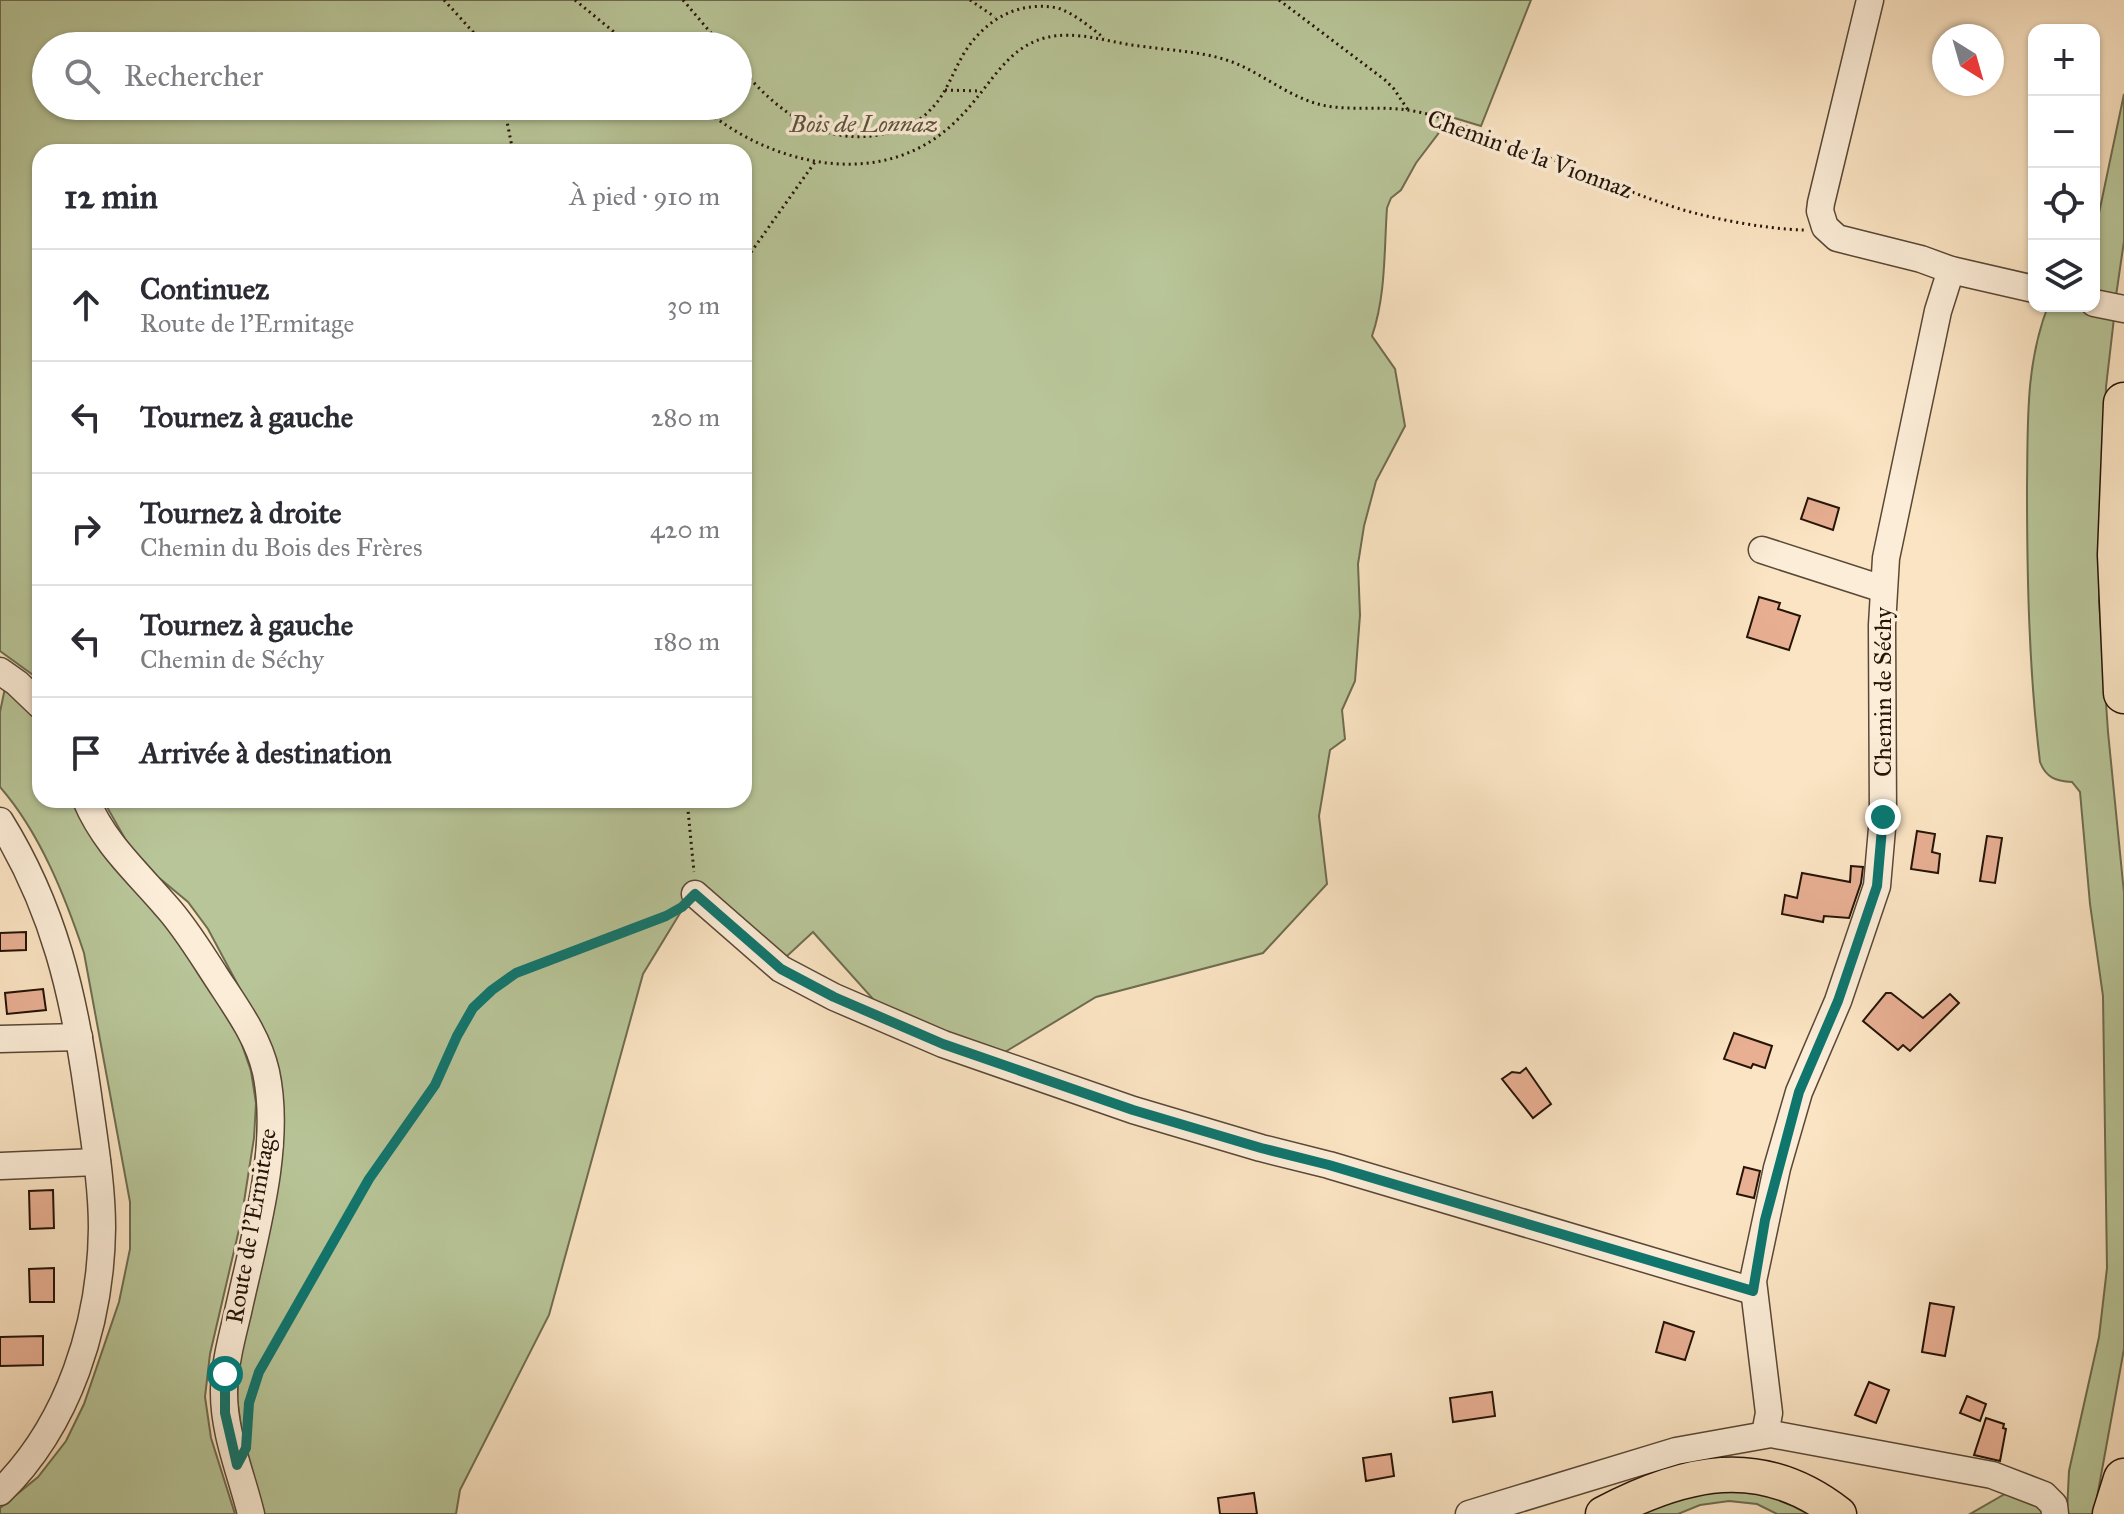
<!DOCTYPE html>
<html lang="fr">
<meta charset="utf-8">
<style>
:root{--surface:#fff;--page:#f2f2f3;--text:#2b2b33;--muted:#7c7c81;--line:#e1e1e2}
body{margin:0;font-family:"IM FELL Great Primer",serif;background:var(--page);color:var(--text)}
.controls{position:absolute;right:24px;top:24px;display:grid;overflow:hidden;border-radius:16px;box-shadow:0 2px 6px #0004}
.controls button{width:72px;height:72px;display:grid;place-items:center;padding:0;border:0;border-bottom:2px solid var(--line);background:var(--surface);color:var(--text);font:40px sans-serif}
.compass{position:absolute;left:1932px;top:24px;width:72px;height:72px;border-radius:50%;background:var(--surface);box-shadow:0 2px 6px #0004;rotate:143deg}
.stop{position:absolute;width:24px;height:24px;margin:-18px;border:6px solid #0f766e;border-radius:50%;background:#fff}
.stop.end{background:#0f766e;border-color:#fff;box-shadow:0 2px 8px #0008}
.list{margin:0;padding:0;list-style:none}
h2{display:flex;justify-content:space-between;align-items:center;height:104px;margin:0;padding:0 32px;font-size:34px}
h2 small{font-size:26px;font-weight:400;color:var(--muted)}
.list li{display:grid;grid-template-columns:52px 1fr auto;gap:24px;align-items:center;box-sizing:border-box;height:112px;padding:0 32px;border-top:2px solid var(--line)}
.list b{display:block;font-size:30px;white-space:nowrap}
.list p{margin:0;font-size:26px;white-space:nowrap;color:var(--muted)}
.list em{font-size:26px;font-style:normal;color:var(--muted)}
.icon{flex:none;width:44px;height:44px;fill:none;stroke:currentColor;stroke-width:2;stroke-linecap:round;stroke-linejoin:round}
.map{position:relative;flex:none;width:2124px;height:1514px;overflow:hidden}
.search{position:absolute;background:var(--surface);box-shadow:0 2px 6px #0004;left:32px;top:32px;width:720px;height:88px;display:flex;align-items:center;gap:20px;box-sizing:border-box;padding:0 28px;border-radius:44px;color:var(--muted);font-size:30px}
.panel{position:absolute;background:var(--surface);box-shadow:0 2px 6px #0004;left:32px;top:144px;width:720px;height:664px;border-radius:24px}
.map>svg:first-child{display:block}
.green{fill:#b8c598;stroke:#6e6c50;stroke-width:2;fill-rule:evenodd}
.building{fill:#e8af93;stroke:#251407;stroke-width:2}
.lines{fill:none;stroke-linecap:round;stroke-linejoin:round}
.minor-casing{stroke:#5a4836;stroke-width:29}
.major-casing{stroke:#251407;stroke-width:37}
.highway-casing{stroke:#251407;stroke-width:43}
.path{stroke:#251407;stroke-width:3;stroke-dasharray:2 4;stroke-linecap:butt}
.minor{stroke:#fcedd8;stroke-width:26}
.major{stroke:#fbe4c3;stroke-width:34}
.highway{stroke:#fbe4c3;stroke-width:40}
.route{stroke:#0f766e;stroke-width:10}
.labels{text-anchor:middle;stroke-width:7;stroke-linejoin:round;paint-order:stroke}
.park-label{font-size:24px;font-style:italic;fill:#58523a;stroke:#fcedd8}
.street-label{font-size:24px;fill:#251407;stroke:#fcedd8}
</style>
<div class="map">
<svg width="2124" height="1514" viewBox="0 0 2124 1514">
<rect width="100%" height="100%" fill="#fbe4c3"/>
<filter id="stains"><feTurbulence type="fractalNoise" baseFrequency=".0025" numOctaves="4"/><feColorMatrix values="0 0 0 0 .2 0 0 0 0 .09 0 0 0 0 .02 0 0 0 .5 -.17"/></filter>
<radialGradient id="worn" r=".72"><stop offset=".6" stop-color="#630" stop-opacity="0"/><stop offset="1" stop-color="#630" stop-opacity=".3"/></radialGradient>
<g class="green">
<path d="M0,0H1531L1481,126L1451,117L1416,163L1401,190L1391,198L1387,208C1384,251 1386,295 1372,336L1395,369L1405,426L1376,481L1364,526L1358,564L1360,615L1355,681L1342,710L1345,739L1330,750L1319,816L1327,884L1263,953L1096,997L1000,1055L881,1008L813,932L786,957L699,882L643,974L549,1315L460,1490L456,1514H262L243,1440L237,1399L239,1358L281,1138V1079L264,1034L208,929L188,902L158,877L128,844L103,800H744V152H40V680L0,651ZM46,46H738V106H46Z"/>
<polygon points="2124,94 2124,241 2116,296 2094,291 2094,237"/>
<path d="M2048,306H2060L2114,318L2106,387L2099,601L2108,732L2124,893V1349L2094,1514H1970L2010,1491L2067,1512L2069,1471L2099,1337L2107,1268L2103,996L2090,904L2080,792L2072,782C2056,781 2046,778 2040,762C2029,671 2027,579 2027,487C2028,425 2025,365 2048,306Z"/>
<path d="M5,688L26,707L40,724V800H73L94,840L114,868L152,906L185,950L240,1039L251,1071L256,1103L254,1138L241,1221L210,1354L205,1397L211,1438L235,1514H0V1508L38,1477L66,1441L84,1404L119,1302L130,1249V1202L84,953C65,896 40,833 0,787V712Z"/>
<polygon points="1759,1488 1816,1514 1777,1514 1757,1504 1729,1501 1700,1505 1678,1514 1626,1514 1667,1494"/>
</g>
<g class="building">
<polygon points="1808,498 1839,508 1833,530 1801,519"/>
<polygon points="1759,597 1780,603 1778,609 1800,616 1789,650 1747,637"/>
<polygon points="1917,831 1935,834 1932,852 1940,854 1938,873 1911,869"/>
<polygon points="1987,836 2002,838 1995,883 1980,881"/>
<polygon points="1851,866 1863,867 1861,883 1849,918 1824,916 1823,922 1782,914 1785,895 1797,898 1802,873 1850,882"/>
<polygon points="26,932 26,950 0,951 0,933"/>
<polygon points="43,989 46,1010 7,1014 5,993"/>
<polygon points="1886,993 1891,993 1923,1018 1950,994 1959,1003 1910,1051 1903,1045 1898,1050 1863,1021"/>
<polygon points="1734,1033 1772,1046 1765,1068 1753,1064 1751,1068 1724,1059"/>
<polygon points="1526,1068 1551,1104 1533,1118 1502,1079 1512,1072 1520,1073"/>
<polygon points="1744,1167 1760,1171 1754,1198 1737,1194"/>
<polygon points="53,1190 54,1228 30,1229 29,1191"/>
<polygon points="54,1268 54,1302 30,1302 29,1269"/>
<polygon points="1930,1303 1954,1307 1945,1356 1922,1352"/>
<polygon points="1664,1322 1694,1332 1685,1360 1656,1352"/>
<polygon points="43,1336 43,1365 0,1366 0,1337"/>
<polygon points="1869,1382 1889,1390 1876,1423 1855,1415"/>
<polygon points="1492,1392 1495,1416 1453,1422 1450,1398"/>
<polygon points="1967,1396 1986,1404 1980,1421 1960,1413"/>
<polygon points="1986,1418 2004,1424 2003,1428 2006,1429 2000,1461 1974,1455"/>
<polygon points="1391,1454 1394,1476 1366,1481 1363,1458"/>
<polygon points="1254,1493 1257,1514 1220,1514 1218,1498"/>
</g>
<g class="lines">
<g class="minor-casing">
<g id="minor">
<polyline points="1870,0 1821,203 1820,211 1825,227 1837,238 1921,259 1951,270 2034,289"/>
<polyline points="2094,303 2124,309"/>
<polyline points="1762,550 1883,589"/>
<polyline points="0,671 17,683 40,705"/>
<path d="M86,800C104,843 136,871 166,906C185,927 200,952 215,975C235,1006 258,1036 266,1072C282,1146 254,1238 238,1312C232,1337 225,1363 224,1389C223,1432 241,1473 251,1514"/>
<path d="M0,821C54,908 74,995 88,1095C94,1139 102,1184 102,1228C101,1323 69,1425 0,1492"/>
<polyline points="695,894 781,969 834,997 943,1044 1133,1110 1261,1148 1329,1165 1753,1291"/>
<polyline points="0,1039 79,1037"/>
<polyline points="1,1166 97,1162"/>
<polyline points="1765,1434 1769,1413 1753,1281 1777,1168 1799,1092 1838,1001 1877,886 1883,817 1882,625 1886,558 1938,311 1951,270"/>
<polyline points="1469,1514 1676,1451 1771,1434 1992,1475 2044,1495 2054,1505 2055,1514"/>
</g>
</g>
<g class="major-casing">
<path id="major" d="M1603,1514C1683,1472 1760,1452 1839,1514"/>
</g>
<g class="highway-casing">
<g id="highway">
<polyline points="2124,403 2118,555 2124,693"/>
<polyline points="2113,1514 2124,1479"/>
</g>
</g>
<g class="path">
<polyline points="444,0 474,33 480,46"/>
<polyline points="575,0 631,46"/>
<polyline points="683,0 722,46"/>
<polyline points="970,0 995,17"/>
<polyline points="1279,0 1385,80 1394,89 1408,110"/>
<path d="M738,65C777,111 821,147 884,134C902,130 920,122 932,108C946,94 953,72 963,55C983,21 1017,0 1058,8C1075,14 1090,27 1104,38"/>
<polyline points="945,90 981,91"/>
<polyline points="504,106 513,152"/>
<path d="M701,106C770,166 882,192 954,123C998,82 1009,28 1081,36C1101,38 1120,44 1140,46C1173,51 1204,51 1235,63C1264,75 1291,98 1322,105C1349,111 1379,106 1407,110C1443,115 1481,133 1516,145C1565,163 1612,186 1662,203C1700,217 1763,229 1804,230"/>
<polyline points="744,262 815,162"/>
<polyline points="687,800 694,872"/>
<path d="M248,1407C254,1365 285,1324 306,1288C329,1252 348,1214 370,1178C389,1146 414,1120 433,1089C454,1055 460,1017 491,990C540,949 623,941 680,909"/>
</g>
<use href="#minor" class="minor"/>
<use href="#major" class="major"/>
<use href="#highway" class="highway"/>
</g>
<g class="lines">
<polyline class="route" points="225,1374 225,1413 237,1465 246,1448 249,1403 259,1372 369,1179 435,1085 457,1036 473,1008 492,990 516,973 666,916 682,907 695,894 781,969 834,997 943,1044 1133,1110 1261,1148 1329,1165 1753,1291 1765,1220 1799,1092 1838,1001 1877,886 1883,817"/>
</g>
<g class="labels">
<g class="park-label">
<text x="864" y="132">Bois de Lonnaz</text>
</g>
<g class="street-label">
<text transform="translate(1530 154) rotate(20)" y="8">Chemin de la Vionnaz</text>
<text transform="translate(1883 692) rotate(-90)" y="8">Chemin de Séchy</text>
<text transform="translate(251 1226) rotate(-80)" y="8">Route de l'Ermitage</text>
</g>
</g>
<rect width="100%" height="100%" filter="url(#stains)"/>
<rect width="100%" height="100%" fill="url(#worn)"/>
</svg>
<div class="controls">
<button>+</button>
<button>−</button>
<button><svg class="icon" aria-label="locate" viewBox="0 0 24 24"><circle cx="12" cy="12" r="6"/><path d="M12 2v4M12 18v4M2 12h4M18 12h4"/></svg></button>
<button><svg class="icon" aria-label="layers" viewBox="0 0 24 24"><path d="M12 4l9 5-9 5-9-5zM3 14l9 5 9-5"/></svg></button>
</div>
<svg class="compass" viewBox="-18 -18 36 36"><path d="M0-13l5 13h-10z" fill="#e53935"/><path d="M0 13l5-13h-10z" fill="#7c7c81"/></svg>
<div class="stop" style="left:225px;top:1374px"></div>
<div class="stop end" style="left:1883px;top:817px"></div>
<div class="search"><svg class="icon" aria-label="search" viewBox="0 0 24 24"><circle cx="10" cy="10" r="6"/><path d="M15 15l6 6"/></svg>Rechercher</div>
<section class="panel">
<h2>12 min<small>À pied · 910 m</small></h2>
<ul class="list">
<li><svg class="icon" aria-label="ahead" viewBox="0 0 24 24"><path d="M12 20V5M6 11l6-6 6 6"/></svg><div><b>Continuez</b><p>Route de l'Ermitage</p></div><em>30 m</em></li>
<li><svg class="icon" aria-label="left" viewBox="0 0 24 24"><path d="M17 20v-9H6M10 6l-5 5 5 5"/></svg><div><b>Tournez à gauche</b></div><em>280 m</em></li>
<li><svg class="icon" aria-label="right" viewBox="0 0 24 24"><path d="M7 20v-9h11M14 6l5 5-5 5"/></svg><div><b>Tournez à droite</b><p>Chemin du Bois des Frères</p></div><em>420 m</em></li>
<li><svg class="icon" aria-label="left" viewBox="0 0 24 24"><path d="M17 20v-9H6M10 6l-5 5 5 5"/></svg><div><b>Tournez à gauche</b><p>Chemin de Séchy</p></div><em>180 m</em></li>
<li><svg class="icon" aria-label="arrive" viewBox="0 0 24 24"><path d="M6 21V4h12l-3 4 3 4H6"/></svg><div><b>Arrivée à destination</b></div></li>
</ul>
</section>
</div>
